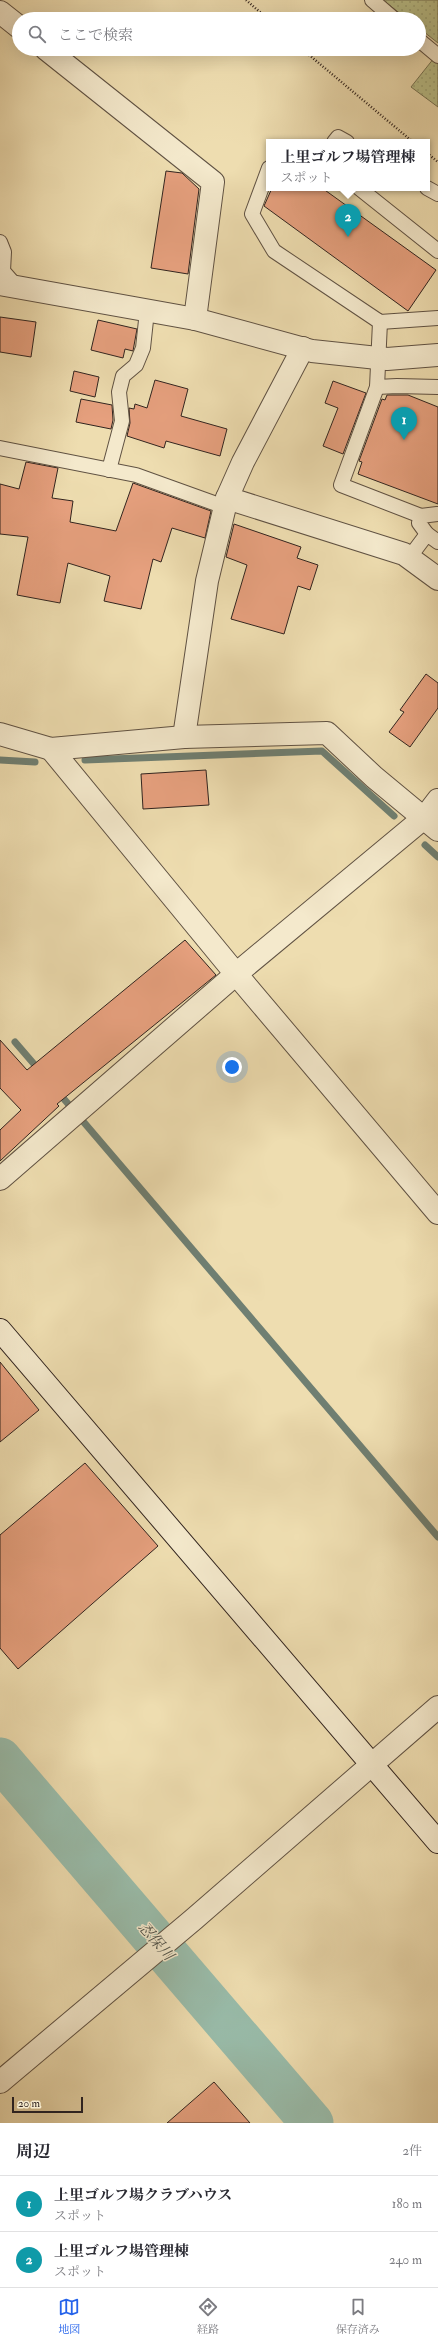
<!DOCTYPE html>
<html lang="ja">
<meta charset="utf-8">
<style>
:root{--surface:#fff;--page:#f7f7f7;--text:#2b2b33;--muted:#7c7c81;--line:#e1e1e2;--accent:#2563eb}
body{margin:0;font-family:"IM FELL Double Pica","Noto Serif JP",serif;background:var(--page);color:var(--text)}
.scale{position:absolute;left:12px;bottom:10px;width:71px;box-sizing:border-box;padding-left:4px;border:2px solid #31241f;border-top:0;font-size:11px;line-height:14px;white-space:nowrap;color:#31241f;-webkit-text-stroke:3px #f4e9cc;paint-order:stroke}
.you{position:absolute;left:232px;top:1067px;width:14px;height:14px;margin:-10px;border:3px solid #fff;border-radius:50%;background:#1a73e8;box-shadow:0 0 0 6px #1a73e833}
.badge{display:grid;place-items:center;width:26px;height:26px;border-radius:50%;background:var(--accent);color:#fff;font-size:13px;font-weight:700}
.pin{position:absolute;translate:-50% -33px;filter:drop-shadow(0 1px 2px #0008)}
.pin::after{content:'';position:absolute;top:21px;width:14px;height:12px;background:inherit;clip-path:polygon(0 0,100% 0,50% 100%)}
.popup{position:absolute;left:266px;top:139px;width:164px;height:52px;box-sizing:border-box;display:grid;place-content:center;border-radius:0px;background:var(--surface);filter:drop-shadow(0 1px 3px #0005);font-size:13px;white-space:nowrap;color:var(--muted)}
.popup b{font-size:15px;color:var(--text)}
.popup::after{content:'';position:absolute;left:50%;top:100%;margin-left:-8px;border:8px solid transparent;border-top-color:var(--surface)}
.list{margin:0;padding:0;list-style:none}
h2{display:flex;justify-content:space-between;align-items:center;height:52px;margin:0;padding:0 16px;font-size:17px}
h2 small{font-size:13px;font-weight:400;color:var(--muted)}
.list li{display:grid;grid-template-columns:26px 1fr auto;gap:12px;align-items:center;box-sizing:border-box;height:56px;padding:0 16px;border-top:1px solid var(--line)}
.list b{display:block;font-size:15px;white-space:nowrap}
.list p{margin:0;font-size:13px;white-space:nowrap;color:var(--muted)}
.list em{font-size:13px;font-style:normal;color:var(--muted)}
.icon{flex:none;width:22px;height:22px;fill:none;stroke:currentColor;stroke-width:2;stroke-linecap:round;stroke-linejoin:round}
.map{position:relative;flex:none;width:438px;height:2123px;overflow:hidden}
.search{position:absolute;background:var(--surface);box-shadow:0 4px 16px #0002;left:12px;right:12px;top:12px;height:44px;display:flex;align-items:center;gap:10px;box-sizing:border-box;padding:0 14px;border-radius:22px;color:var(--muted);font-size:15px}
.sheet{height:164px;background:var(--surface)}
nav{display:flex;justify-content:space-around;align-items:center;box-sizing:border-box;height:56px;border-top:1px solid var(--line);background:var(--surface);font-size:11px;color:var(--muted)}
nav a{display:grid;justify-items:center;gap:2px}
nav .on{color:var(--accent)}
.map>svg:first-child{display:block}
.grass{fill:url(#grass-dots);stroke:#767254}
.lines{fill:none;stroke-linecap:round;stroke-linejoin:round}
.stream{stroke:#6f7f72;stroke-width:7}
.river{stroke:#99bcaa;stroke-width:43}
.building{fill:#e6a07e;stroke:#31241f}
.lane-casing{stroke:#605243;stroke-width:16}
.street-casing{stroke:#605243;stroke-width:24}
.secondary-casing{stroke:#31241f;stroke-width:24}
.path{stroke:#31241f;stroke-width:2.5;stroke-dasharray:1 2;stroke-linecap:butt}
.lane{stroke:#f4e9cc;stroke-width:14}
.street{stroke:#f4e9cc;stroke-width:22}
.secondary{stroke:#f4e9cc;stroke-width:22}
.labels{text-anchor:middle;stroke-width:3;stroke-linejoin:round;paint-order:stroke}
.water-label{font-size:15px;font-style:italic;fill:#505249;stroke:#f4e9cc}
</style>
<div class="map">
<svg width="438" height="2123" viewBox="0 0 438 2123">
<defs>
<pattern id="grass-dots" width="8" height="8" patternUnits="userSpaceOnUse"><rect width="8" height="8" fill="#bac08a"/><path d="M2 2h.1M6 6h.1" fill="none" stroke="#a0a577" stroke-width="1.8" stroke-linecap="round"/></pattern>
</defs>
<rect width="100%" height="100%" fill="#eeddb0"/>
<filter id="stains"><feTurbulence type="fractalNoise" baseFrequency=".005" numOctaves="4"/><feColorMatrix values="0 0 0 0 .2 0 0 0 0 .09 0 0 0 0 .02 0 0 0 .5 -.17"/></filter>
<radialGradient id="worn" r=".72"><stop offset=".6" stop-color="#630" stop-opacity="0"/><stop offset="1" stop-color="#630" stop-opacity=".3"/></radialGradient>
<g class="grass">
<polygon points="383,0 438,0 438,43 419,28 419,19 407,19"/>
<polygon points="438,53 438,107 411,87"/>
</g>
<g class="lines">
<g class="stream">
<polyline points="0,760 35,762"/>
<polyline points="85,760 322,751 394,816"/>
<polyline points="425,845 438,857"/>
<polyline points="15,1042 40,1071"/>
<polyline points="58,1092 438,1537"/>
</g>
<polyline class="river" points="0,1759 312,2123"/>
</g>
<g class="building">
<polygon points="166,171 182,173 199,189 188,274 151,268"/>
<polygon points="272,188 322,188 436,270 408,311 264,206"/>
<polygon points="0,317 36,322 31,357 0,352"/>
<polygon points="98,320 137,329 133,351 125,349 123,358 91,350"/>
<polygon points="74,371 99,377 95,397 70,391"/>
<polygon points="155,380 188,389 181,416 227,429 220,456 166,441 164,448 127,436 130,423 129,408 134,409 135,404 147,408"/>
<polygon points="333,381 366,393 343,454 323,446 338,408 325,403"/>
<polygon points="387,395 408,395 438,407 438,504 358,474 362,462 359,461 382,399 385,400"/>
<polygon points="81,399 112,405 113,420 111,429 76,422"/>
<polygon points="26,462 58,468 52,498 73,501 70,522 116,531 133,483 211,511 205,538 172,528 161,562 153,559 141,609 104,601 110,576 68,563 60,603 17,595 28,537 0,534 0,484 19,489"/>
<polygon points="234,524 301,547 297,558 318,565 310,590 298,586 284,634 231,619 247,565 226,557"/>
<polygon points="426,674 438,683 438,708 410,747 389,732 404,712 400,710"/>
<polygon points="206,770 209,805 143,809 141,774"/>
<polygon points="185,940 216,975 57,1104 59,1106 0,1161 0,1130 21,1110 0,1088 0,1040 27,1070"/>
<polygon points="0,1362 39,1410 0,1442"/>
<polygon points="85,1463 158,1546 18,1669 0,1648 0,1535"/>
<polygon points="214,2082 250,2123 167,2123"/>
</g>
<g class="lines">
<g class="lane-casing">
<g id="lane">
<polyline points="372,0 394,19"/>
<polyline points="419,40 438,56"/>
<polyline points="334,142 338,137 347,142"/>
<polyline points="269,168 252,214 274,251 380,322 438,318"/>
<polyline points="359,188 438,251"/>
<polyline points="427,188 438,194"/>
<polyline points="0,242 4,252 3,271 17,287"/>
<polyline points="380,322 377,387 341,485 421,516"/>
<polyline points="377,387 397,386 438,387"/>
<polyline points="0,448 136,475 225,507"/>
<polyline points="109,470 122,421 119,392 123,376 136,365 143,348 147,311"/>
<polyline points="427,534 419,523 421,516 437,514"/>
<polyline points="409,558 427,534 438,542"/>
</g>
</g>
<g class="street-casing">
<g id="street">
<polyline points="0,12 19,27"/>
<polyline points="46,49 213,182 195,319"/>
<polyline points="0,284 195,319 312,351 387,359 438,355"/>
<polyline points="227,498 404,554 438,579"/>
<polyline points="0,734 51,749 184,737 327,733 374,777 438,830"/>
<polyline points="184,737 207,581 227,498 243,462 303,348"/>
<polyline points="51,749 236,974 438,1213"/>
<polyline points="0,1179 236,974 425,817 438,800"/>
<polyline points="0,2082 194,1919 438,1707"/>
</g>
</g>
<g class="secondary-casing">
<polyline id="secondary" points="0,1330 438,1842"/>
</g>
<g class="path">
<polyline points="246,0 268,19"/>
<polyline points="302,49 413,142"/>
<polyline points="427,153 438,162"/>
</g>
<use href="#lane" class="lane"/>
<use href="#street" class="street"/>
<use href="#secondary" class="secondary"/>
</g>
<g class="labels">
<g class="water-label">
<text transform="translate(156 1941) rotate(49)" y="5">忍保川</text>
</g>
</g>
<rect width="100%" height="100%" filter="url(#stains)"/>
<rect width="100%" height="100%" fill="url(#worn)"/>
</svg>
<div class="scale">20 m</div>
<div class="you"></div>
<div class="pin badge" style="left:404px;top:440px;background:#0f9aa8">1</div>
<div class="pin badge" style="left:348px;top:237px;background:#0f9aa8">2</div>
<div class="popup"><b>上里ゴルフ場管理棟</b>スポット</div>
<div class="search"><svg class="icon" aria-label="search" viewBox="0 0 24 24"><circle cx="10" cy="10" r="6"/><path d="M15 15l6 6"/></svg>ここで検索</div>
</div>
<section class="sheet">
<h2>周辺<small>2件</small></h2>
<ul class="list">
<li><span class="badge" style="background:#0f9aa8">1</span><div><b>上里ゴルフ場クラブハウス</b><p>スポット</p></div><em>180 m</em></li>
<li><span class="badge" style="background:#0f9aa8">2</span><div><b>上里ゴルフ場管理棟</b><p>スポット</p></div><em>240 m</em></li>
</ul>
</section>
<nav>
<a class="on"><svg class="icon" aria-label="map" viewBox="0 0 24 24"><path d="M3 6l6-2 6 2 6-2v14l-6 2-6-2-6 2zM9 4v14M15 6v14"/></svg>地図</a>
<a><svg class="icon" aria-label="directions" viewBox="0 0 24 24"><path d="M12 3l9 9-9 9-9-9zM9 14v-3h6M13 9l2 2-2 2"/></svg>経路</a>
<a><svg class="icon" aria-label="saved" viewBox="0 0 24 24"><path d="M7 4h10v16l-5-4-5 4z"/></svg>保存済み</a>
</nav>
